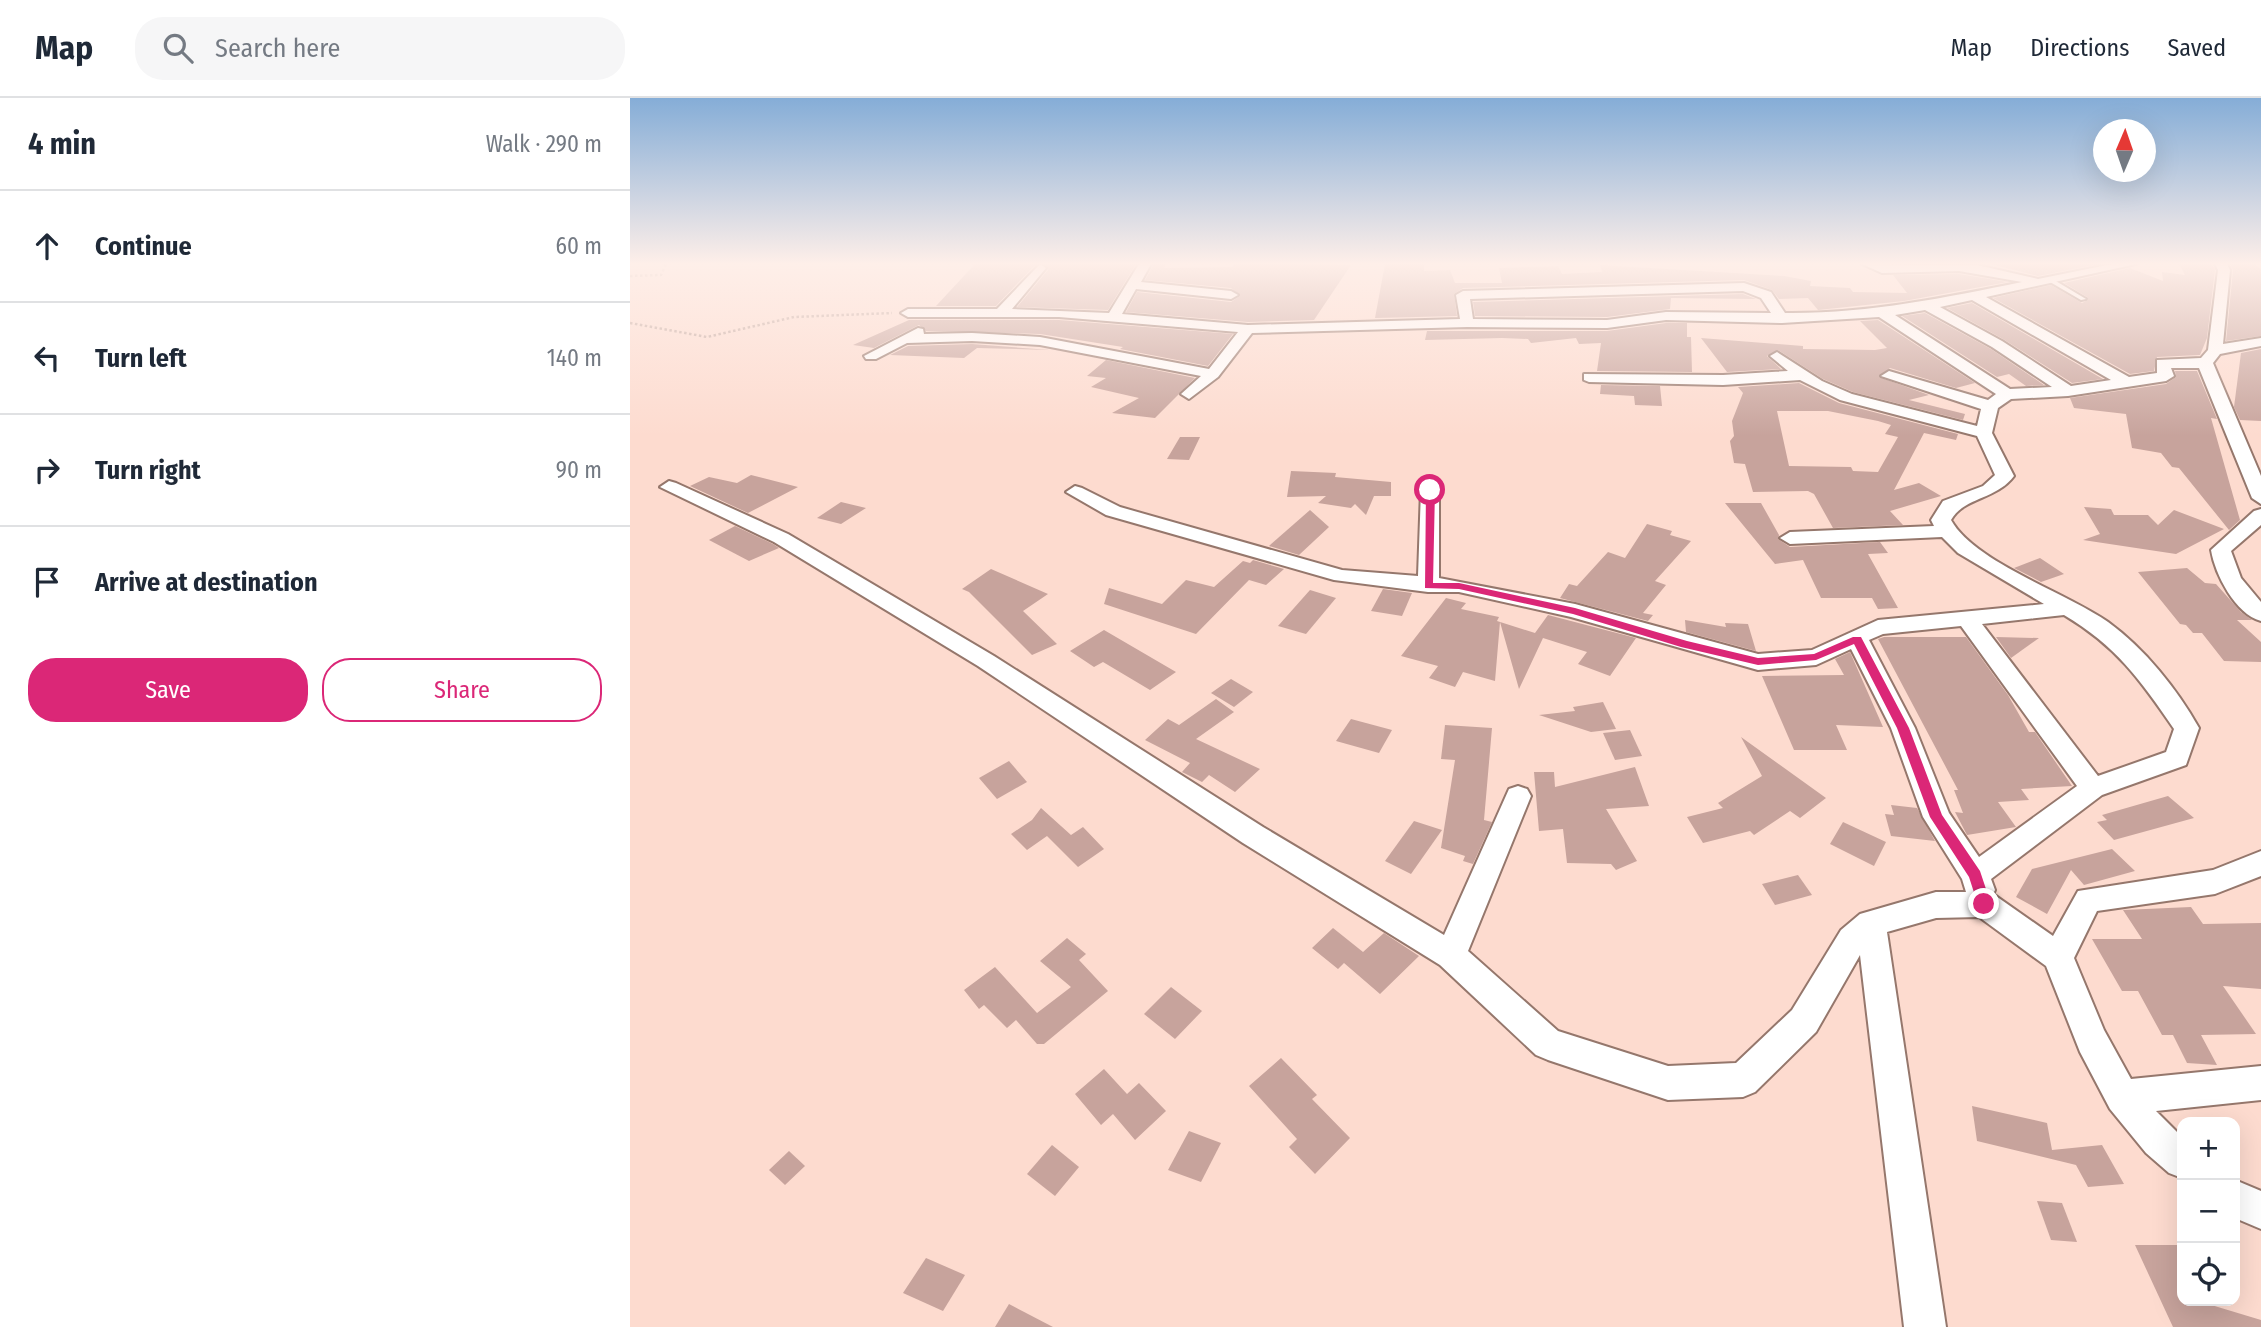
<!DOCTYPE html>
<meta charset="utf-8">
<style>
:root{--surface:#fff;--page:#f6f6f7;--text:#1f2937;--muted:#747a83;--line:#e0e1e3;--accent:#db2777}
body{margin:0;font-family:"Fira Sans Condensed",sans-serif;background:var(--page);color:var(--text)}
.controls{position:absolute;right:21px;bottom:21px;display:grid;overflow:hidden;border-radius:14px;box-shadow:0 7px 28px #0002}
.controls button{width:63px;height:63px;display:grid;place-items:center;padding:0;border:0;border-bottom:2px solid var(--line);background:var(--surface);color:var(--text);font:35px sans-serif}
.compass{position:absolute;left:1463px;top:21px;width:63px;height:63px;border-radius:50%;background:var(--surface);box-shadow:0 7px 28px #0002;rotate:2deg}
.stop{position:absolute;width:21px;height:21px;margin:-16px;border:5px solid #db2777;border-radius:50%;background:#fff}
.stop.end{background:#db2777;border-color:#fff;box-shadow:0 2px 7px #0008}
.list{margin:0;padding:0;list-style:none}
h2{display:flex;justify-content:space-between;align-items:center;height:91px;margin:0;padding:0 28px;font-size:30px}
h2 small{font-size:23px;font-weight:400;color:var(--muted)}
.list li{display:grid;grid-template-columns:46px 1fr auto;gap:21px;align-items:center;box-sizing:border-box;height:112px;padding:0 28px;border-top:2px solid var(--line)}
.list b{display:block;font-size:26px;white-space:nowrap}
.list em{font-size:23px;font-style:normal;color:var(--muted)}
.actions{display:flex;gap:14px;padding:21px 28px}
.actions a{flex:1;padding:16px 0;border:2px solid var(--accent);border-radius:28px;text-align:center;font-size:24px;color:var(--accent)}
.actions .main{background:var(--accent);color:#fff}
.icon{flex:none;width:38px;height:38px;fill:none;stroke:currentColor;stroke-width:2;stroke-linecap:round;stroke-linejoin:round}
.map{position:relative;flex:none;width:1631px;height:1229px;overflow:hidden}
header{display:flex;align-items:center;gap:42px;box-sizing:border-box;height:98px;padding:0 35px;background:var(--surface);border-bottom:2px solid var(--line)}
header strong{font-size:33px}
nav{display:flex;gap:38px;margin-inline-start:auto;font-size:24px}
.search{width:490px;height:63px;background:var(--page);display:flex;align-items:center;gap:18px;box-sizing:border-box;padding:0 24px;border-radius:28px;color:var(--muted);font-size:26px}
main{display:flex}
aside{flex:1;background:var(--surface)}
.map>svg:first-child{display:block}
.building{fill:#c7a39c;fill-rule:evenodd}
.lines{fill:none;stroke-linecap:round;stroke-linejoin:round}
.lane-casing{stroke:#95776c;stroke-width:4}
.street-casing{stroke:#95776c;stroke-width:4}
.path{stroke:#bba097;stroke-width:2.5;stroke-dasharray:2.5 2.5;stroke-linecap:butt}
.lane{fill:#fff;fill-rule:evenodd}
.street{fill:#fff;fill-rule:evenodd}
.route{fill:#db2777}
</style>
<header>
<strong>Map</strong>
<div class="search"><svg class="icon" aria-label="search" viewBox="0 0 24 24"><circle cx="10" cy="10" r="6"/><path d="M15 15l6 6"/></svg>Search here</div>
<nav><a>Map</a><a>Directions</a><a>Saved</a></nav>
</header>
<main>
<aside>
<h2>4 min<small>Walk · 290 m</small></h2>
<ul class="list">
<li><svg class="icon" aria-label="ahead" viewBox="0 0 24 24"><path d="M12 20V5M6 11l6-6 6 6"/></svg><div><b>Continue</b></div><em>60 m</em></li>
<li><svg class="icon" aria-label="left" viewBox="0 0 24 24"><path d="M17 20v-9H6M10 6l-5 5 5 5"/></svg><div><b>Turn left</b></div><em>140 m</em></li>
<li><svg class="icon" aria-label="right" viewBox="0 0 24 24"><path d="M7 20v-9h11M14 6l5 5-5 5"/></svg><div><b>Turn right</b></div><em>90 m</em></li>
<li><svg class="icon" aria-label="arrive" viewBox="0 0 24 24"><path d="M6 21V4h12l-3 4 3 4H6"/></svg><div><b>Arrive at destination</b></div></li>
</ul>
<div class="actions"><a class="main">Save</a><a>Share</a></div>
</aside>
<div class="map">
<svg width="1631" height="1229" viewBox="0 0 1631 1229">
<rect width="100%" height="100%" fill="#fddbcf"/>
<g class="building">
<polygon points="345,166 406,166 366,208 306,208"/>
<polygon points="415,166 506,166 478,212 387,209 418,172"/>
<polygon points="524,166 536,166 534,170 602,169 605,166 721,167 684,222 618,224 496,214 507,194 601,204 610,198 601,190 515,182"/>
<polygon points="755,166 794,166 794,173 820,172 825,185 872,185 869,170 928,168 932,176 972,174 970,167 1154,178 1181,183 1180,188 1220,190 1223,194 1277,195 1263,177 1329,176 1378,184 1274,203 1188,212 1178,200 1149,201 1142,192 1114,182 833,190 824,196 827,218 745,220"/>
<polygon points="1361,166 1469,166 1408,178"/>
<polygon points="1549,166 1582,166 1585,172 1577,240 1570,257 1527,259 1524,273 1500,276 1363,200 1421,187 1452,205 1458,202 1457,199 1434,185 1500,170 1533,183 1532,174 1555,177"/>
<polygon points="1600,166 1624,166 1631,171 1631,238 1596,243 1603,172"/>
<polygon points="1113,196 1126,201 1041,200 1040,211 977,219 845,218 843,204"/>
<polygon points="1342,205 1473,281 1442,285 1373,241 1317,210"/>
<polygon points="1295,215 1361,251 1414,287 1396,288 1379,276 1367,279 1272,218"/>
<polygon points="279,222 429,222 603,236 578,268 490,251 493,249 410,236 296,233 289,227 244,250 223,247"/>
<polygon points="1248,222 1345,285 1326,290 1260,270 1249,279 1299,297 1279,302 1335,316 1333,322 1223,294 1193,281 1148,252 1137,258 1151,271 1097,274 1071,240 1173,248 1173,251 1245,252 1257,250 1230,223"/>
<polygon points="1036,225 1057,225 1057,239 1061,239 1062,274 967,273 971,245 949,246 946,240 901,245 898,241 872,240 795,242 797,233 977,233"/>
<polygon points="342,246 420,252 347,250 334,260 260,257 278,248"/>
<polygon points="1631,251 1631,323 1610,322 1604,309 1611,255"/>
<polygon points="476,262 565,280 525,320 482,315 509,300 461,289 476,280 457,278"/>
<polygon points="1545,273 1567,273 1587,321 1581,320 1610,422 1599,432 1549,370 1542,369 1531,355 1502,350 1496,316 1444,310 1440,300 1536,286 1546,279"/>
<path d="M1169,285L1209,305L1328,336L1326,342L1294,335L1264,392L1289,385L1311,398L1260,413L1273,427L1203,430L1184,396L1178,393L1123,394L1115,366L1104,365L1100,343L1104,338L1102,323L1113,295L1108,289ZM1147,313H1198L1248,323L1261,327L1255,336L1268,339L1248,374L1223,373L1221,369L1159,368Z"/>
<polygon points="971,287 1030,288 1032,308 1005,307 1004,298 970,296"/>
<polygon points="550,339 570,339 559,362 537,361"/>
<polygon points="661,373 706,375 705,379 761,384 761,398 744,398 736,417 725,406 721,410 688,405 696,398 657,399"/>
<polygon points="121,377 168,389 118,415 60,388 79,379 107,385"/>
<polygon points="211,404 236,410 211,426 187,420"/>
<polygon points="1095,405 1131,405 1149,437 1148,441 1160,449 1250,444 1258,455 1238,456 1268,510 1248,511 1242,500 1191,500 1173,462 1145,466"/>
<polygon points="1454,409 1481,411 1484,417 1518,417 1528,427 1544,412 1594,431 1546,456 1453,442 1470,436"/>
<polygon points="680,412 699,429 669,457 639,448"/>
<polygon points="1017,426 1042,433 1040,437 1061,443 1025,483 1036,487 1013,515 1023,517 1018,523 930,500 939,486 947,488 978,454 995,460"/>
<polygon points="105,428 143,446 149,450 119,463 79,442"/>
<polygon points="1410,460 1434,476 1411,484 1384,470"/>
<polygon points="623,462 654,471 636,487 619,482 566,536 474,506 479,490 532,506 556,482 584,489 613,463 620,465"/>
<polygon points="1557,470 1575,485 1586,486 1611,514 1622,522 1607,522 1631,544 1631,564 1594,563 1572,535 1563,535 1556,527 1550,526 1508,474"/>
<polygon points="361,471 418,496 393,513 427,546 402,557 339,494 332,491"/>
<polygon points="753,491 782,495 772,518 741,513"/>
<polygon points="680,492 706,500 676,536 648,528"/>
<polygon points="816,500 836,505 831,511 869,519 867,523 905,535 918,517 1006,540 980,578 948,566 957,554 913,540 889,591 870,524 865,583 833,574 825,589 799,580 808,568 771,558"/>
<polygon points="1055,522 1096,529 1095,525 1118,526 1126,553 1056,534"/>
<polygon points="474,532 546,574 520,592 473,564 464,569 440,553"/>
<polygon points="1254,539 1336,539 1378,597 1399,634 1405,634 1442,688 1391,691 1399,702 1368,704 1386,729 1337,737 1325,714 1333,715 1324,692 1328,692 1248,541"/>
<polygon points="1366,539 1409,540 1381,560"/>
<polygon points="1220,554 1253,629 1206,627 1217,652 1164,652 1132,578 1214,577 1205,561"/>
<polygon points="601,581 623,594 604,609 581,595"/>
<polygon points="586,601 604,614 566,641 630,671 605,694 579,677 572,684 552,674 560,665 515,642 538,621 549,627"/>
<polygon points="973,604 986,631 961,634 909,617 945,613 943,609"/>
<polygon points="721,621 762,632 749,655 706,643"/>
<polygon points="815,627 862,630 854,722 862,724 843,766 833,763 835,758 811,750 825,662 811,661"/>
<polygon points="1000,632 1012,658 985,662 973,635"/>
<polygon points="1111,639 1196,700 1170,720 1160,713 1124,737 1120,733 1073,745 1057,719 1093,710 1088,705 1132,678"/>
<polygon points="379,663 397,684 367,701 349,680"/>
<polygon points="1005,669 1019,708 976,711 1007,763 986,772 981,766 937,765 933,731 909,733 904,674 924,674 925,689"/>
<polygon points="1538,698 1564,720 1484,742 1467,724 1477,722 1472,717"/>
<polygon points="1261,707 1287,710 1305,743 1261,738 1255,716 1264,717"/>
<polygon points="411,710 441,737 453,729 474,751 448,769 417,738 397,752 381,736 402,722"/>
<polygon points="784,723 812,732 781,776 755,763"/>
<polygon points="1213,724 1256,744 1244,768 1200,746"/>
<polygon points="1482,751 1505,773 1454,787 1441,772 1417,816 1386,799 1402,771"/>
<polygon points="1168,777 1182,797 1145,807 1132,786"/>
<polygon points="1561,809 1573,826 1631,825 1631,891 1593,888 1626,936 1571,937 1587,967 1557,965 1543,937 1532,937 1508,893 1492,893 1462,841 1512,841 1493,812"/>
<polygon points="703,830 733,854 754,835 789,858 750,896 714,865 708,871 682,850"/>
<polygon points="437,840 456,856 449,862 478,893 414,946 407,946 386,922 377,930 354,907 349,911 334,892 365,869 407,915 441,889 410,863"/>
<polygon points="541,889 572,913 545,941 514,916"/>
<polygon points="651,960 687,997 682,1001 720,1040 685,1076 659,1049 667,1041 619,988"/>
<polygon points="474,971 497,996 509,985 536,1013 505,1042 483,1016 471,1027 445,996"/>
<polygon points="1342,1008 1417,1025 1422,1052 1472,1047 1494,1086 1458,1089 1446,1067 1347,1043"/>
<polygon points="559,1033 591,1045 571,1084 538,1072"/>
<polygon points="422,1047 449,1069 425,1098 397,1076"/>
<polygon points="159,1053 175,1068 155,1087 139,1072"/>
<polygon points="1407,1103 1432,1105 1447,1144 1421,1142"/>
<polygon points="1505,1147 1552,1147 1552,1203 1568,1203 1631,1222 1631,1229 1543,1229"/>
<polygon points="296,1160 335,1177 313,1213 273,1195"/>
<polygon points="379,1206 423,1229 365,1229"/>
</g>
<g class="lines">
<g class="lane-casing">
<polygon id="lane" points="1420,182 1424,182 1456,201 1451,202 1420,184"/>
</g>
<g class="street-casing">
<g id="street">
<path d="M410,166L416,170L382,211L479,215L509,166H521L511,184L601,193L608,197L601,201L506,191L492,216L618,227L830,221L826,197L833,193L1114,185L1141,194L1155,215C1236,216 1313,200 1392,184L1329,173L1252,175L1232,166L1347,167L1408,181L1482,166H1506L1356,199L1499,279L1527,275V262L1571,260L1578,252L1588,172L1585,166H1597L1600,172L1593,246L1631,240V248L1590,256L1583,265L1631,378V406L1622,400L1569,270H1541L1544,278L1536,283L1438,298L1381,301L1368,310L1362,335L1384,378C1366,402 1334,399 1321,422C1344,464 1437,495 1478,524C1515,551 1547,591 1569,630L1556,667L1472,697L1361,781L1365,792L1363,796L1423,838L1448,793L1583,772L1631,753V778L1585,796L1467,813L1444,860L1474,932L1501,981L1631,968V1002L1526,1013L1552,1039V1080L1539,1075L1516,1055L1480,1011L1450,954L1416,868L1349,819L1306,820L1257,834L1316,1229H1274L1230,857L1186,934L1125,994L1113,999L1038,1002L918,962L906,957L810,867L613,745L348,568L144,444L30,389L39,383L46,385L158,436L364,558L633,729L814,837L879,691L888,688L897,691L901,698L838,853L928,933L1038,968L1106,965L1162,912L1211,832L1230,816L1306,794H1336L1332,781L1293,719L1261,630L1221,551L1186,567L1128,572L941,519L829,494H798L704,482L476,417L436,394L445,388L452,390L490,409L712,472L788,478L791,392L800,386L809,392V480L945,506L1128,556L1182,552L1248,522L1414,506L1328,455L1312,439L1160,446L1150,440L1160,434L1304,428L1301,422L1313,403L1353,388L1365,377L1347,338L1210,302L1170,282L1093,287L959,284L954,282V276L1093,277L1158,273L1140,258L1147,254L1192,283L1222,296L1347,328L1351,311L1251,278L1259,273L1358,302L1366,296L1249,219L1152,225L1036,222L977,230L837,229L622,235L588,279L559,301L551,296L571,278L410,247L342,243L277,245L246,261H236L234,258L288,230L293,231L294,236L342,235L410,239L579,271L608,234L429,219H278L271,215L278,211H367ZM1113,193L1131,200L1141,215L1036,214L977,222L843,221L840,201ZM1342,202L1481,282L1441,288L1372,243L1310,209ZM1295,212L1362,249L1422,289L1380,291L1265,217ZM1434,517C1486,548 1510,581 1544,631L1536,654L1468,678L1352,526ZM1331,528L1447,688L1349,759L1319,715L1285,630L1239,542L1253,536Z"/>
<path d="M1631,411V427L1601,453L1611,480L1631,504V523C1605,516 1585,476 1581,452L1624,413Z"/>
<polygon points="1605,1082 1631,1093 1631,1131 1605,1120"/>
</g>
</g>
<g class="path">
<polyline points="0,178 31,177 36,166"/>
<polyline points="0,225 77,239 164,219 262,215"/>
</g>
<use href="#lane" class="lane"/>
<use href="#street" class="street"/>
</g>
<linearGradient id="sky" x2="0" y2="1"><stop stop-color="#85add7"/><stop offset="0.49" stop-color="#feefe9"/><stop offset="1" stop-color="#feefe9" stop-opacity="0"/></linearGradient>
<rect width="1631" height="338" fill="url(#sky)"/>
<polygon class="route" points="800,390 805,392 803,485 829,485 945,510 1057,543 1128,560 1184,556 1223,539 1231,539 1279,630 1312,717 1350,773 1361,806 1359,810 1349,810 1339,779 1300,719 1267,630 1224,546 1186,562 1128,567 1051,549 943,516 829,491 795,490 796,392"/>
</svg>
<div class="controls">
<button>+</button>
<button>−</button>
<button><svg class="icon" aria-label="locate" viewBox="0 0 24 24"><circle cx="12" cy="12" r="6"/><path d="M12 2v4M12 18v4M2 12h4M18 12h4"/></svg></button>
</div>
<svg class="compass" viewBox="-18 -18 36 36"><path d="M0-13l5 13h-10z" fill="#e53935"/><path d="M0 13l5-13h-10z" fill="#747a83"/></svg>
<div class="stop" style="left:800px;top:392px"></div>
<div class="stop end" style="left:1354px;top:806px"></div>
</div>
</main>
